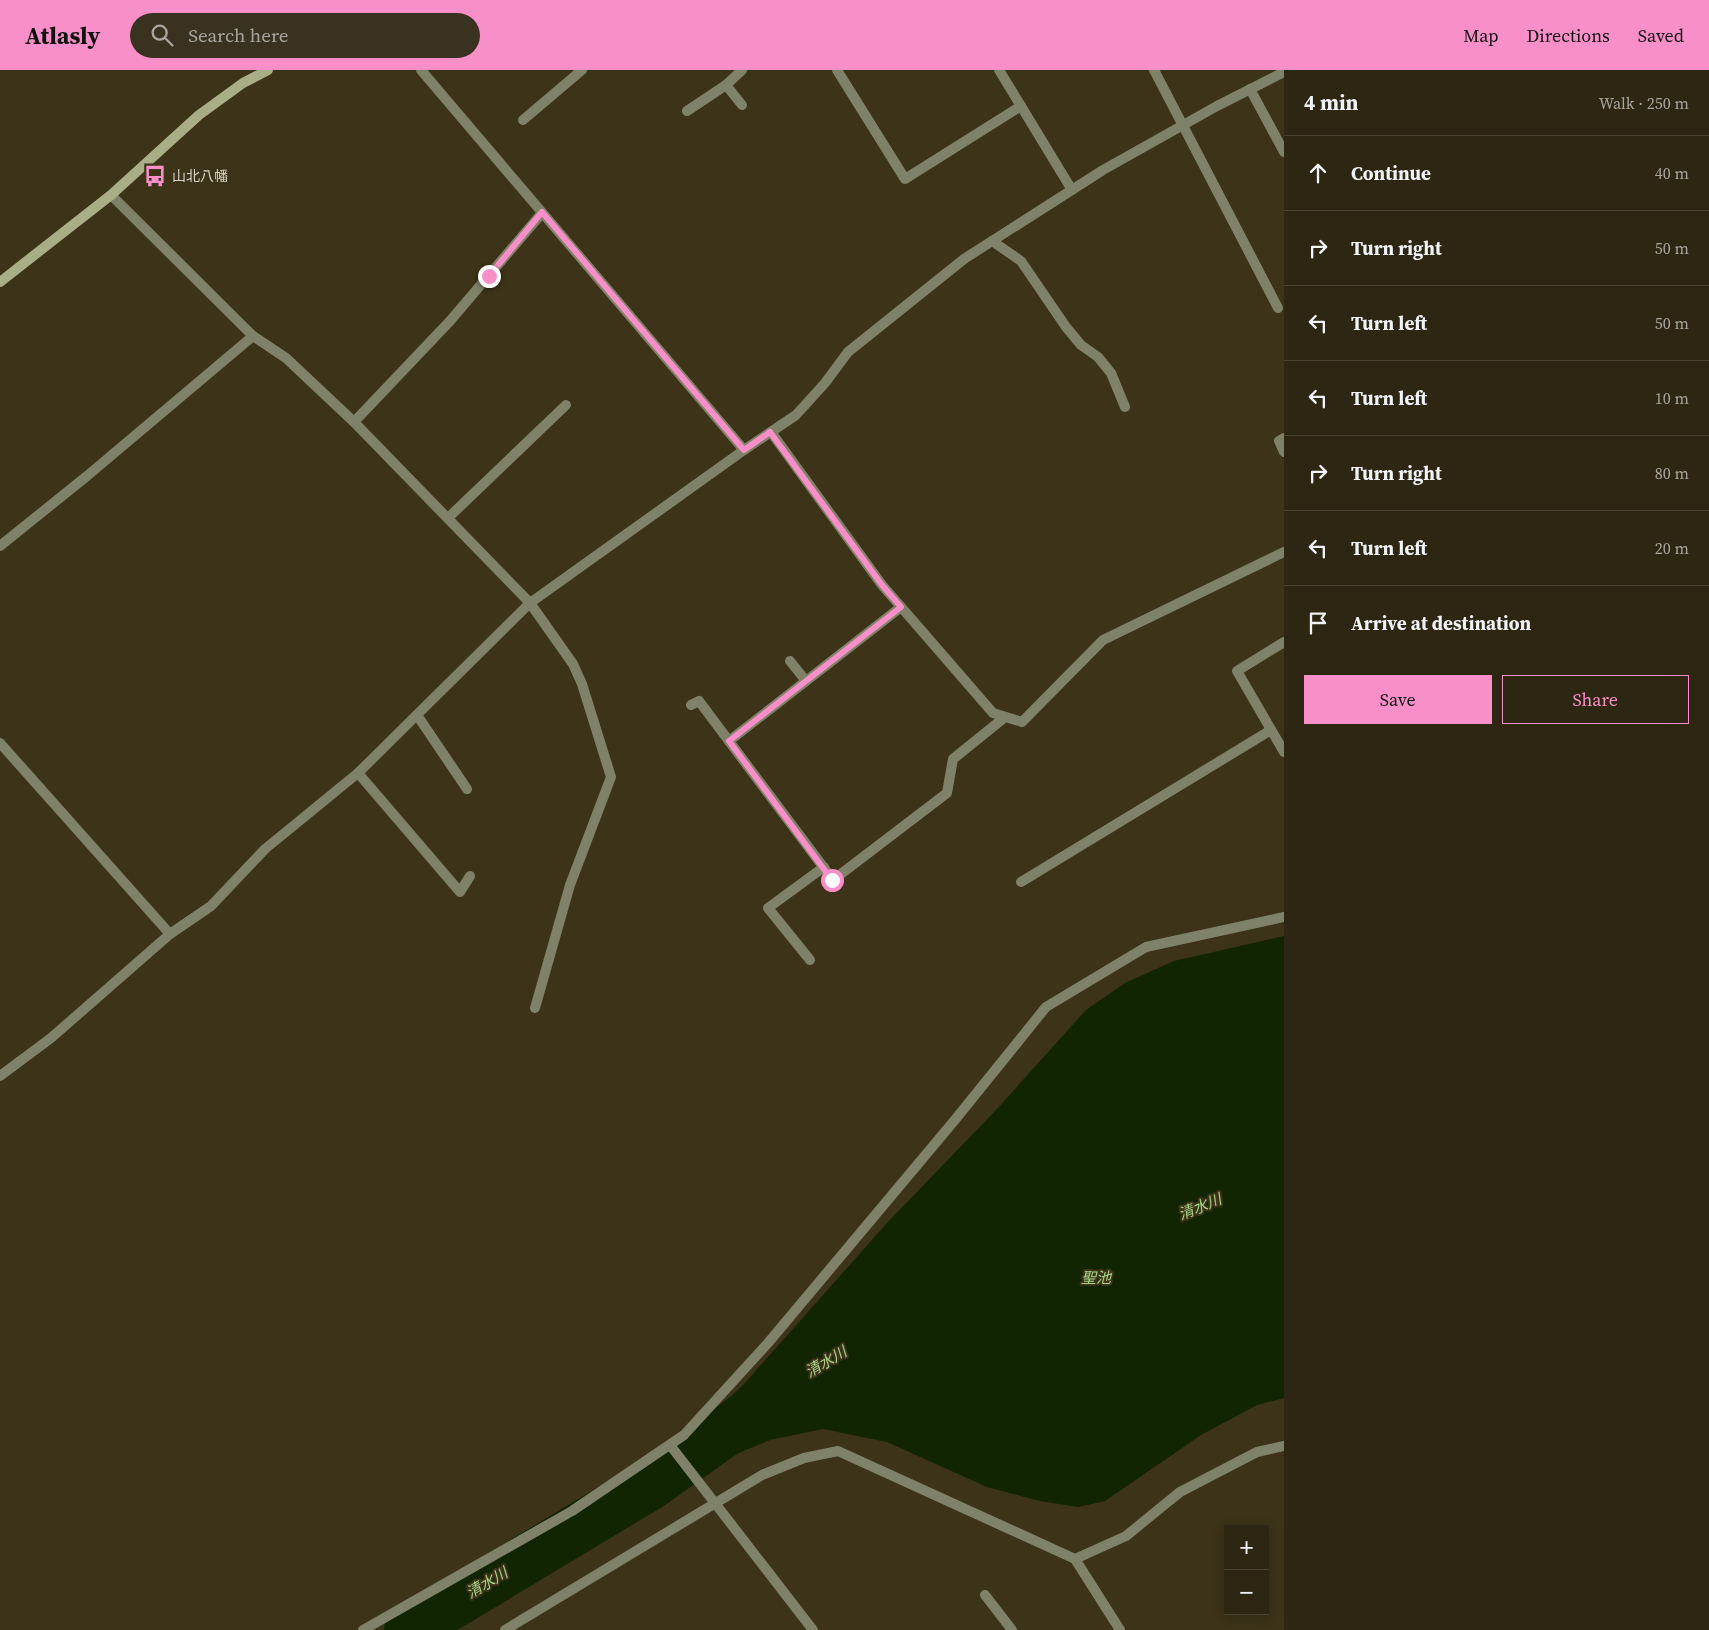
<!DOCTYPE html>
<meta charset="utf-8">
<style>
:root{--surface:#2d2612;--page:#393220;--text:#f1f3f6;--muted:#a7a59f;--line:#484332;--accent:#f98fc8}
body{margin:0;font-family:"Source Serif 4","Noto Sans JP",serif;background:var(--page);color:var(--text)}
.controls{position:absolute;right:15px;bottom:15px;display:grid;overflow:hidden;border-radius:0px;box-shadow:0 2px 12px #0003}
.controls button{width:45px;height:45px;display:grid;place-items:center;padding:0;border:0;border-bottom:1px solid var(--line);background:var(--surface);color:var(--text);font:25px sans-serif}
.stop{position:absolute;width:15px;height:15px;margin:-11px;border:4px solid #f98fc8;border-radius:50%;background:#fff}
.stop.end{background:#f98fc8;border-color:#fff;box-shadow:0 1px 5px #0008}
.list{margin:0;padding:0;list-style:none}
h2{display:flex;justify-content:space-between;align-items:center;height:65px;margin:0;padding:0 20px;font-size:21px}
h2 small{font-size:16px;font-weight:400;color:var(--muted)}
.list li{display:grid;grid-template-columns:32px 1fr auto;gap:15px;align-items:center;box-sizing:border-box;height:75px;padding:0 20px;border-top:1px solid var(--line)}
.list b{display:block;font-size:19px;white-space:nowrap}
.list em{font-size:16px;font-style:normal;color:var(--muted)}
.actions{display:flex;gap:10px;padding:15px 20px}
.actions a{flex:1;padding:11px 0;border:1px solid var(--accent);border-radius:0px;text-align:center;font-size:18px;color:var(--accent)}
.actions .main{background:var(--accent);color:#111}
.icon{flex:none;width:28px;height:28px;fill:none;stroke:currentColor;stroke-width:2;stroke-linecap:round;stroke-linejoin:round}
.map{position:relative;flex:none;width:1284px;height:1560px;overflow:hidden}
header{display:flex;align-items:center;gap:30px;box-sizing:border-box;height:70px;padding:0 25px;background:var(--accent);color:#111}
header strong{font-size:24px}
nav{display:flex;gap:28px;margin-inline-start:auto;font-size:18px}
.search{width:350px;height:45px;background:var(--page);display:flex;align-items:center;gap:12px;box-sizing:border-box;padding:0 18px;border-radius:28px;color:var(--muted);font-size:19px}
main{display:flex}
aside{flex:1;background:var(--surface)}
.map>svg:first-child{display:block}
.water{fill:#112502}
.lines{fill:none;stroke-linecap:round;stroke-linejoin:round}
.river{stroke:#112502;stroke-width:50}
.lane{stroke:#7f8269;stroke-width:10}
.street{stroke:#7f8269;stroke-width:10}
.secondary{stroke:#a9ae86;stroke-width:10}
.route{stroke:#f98fc8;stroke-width:6}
.labels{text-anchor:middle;stroke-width:4;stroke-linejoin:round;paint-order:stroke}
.poi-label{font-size:14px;fill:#d8d3c4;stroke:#3c3318;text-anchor:start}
.water-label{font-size:15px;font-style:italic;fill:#a8d68b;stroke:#3c3318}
</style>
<header>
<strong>Atlasly</strong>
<div class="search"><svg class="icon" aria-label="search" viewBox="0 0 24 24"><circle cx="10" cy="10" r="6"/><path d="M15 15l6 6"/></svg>Search here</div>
<nav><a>Map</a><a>Directions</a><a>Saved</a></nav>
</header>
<main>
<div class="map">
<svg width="1284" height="1560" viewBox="0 0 1284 1560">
<rect width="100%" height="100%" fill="#3c3318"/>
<polygon class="water" points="1284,866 1284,1328 1257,1335 1201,1365 1105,1431 1078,1437 1040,1431 987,1417 887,1372 823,1359 770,1370 731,1386 703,1352 744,1314 887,1153 997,1039 1086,940 1125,913 1174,891"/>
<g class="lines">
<polyline class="river" points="409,1560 650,1415 771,1329"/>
<polyline class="lane" points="0,476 87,406 253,266"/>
<g class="street">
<polyline points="421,0 744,380"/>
<polyline points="837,0 905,109 1021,36"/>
<polyline points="999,0 1072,120"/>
<polyline points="1154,0 1278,238"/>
<polyline points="726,15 742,35"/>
<polyline points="1250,19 1284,82"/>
<polyline points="687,41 726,15 742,0"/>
<polyline points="523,50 582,0"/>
<polyline points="111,125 253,266 286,288 354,352 530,533 573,594 582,614 611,707 570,815 535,938"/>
<polyline points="992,171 1021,191 1066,257 1081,275 1098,287 1111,303 1125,337"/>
<polyline points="354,352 450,251 542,143"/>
<polyline points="771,362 882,515 993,643 1022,652 1103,570 1284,482"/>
<polyline points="1284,368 1279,371 1284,382"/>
<polyline points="448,448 566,335"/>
<polyline points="1284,572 1237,601 1284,682"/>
<polyline points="790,591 806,611"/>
<polyline points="691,635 699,631 833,810 947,723 953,689 1005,647"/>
<polyline points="417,645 467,719"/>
<polyline points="729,671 901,537"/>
<polyline points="0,673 170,864"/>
<polyline points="358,703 460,822 470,806"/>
<polyline points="1021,812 1271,660"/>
<polyline points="810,890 768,838 824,797"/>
<polyline points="0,1006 51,968 170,864 211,836 265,779 358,703 530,533 744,380 796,345 825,313 848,282 964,189 1103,100 1217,36 1284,2"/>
<polyline points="670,1375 813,1560"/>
<polyline points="1075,1489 1120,1560"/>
<polyline points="985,1525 1012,1560"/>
<polyline points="363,1560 572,1441 684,1365 768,1273 954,1051 1046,937 1146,877 1284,847"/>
<polyline points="505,1560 762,1405 804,1388 838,1381 1075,1489 1126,1466 1180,1422 1257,1382 1284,1376"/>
</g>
<polyline class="secondary" points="0,212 111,125 199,45 243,13 268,0"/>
</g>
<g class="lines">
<polyline class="route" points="489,206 542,142 744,380 770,362 882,515 901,537 729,671 832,810"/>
</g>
<defs>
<g id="bus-bare" transform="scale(1.725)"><path d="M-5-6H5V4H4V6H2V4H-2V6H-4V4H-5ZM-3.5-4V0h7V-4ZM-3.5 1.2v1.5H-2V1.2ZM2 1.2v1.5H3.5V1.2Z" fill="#f98fc8" stroke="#3c3318" stroke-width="2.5" paint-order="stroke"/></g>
</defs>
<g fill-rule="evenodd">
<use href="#bus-bare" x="155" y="106"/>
</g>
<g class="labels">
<g class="poi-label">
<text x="172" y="111">山北八幡</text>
</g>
<g class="water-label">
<text transform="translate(1200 1137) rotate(-22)" y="5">清水川</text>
<text x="1096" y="1213">聖池</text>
<text transform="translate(826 1292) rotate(-31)" y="5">清水川</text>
<text transform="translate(487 1513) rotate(-31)" y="5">清水川</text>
</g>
</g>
</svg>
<div class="controls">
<button>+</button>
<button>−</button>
</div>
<div class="stop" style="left:832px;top:810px"></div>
<div class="stop end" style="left:489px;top:206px"></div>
</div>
<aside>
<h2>4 min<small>Walk · 250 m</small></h2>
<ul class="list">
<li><svg class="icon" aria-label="ahead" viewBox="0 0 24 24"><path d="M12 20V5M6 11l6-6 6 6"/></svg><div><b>Continue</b></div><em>40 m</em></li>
<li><svg class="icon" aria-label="right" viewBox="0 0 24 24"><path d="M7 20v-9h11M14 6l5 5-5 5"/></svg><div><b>Turn right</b></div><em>50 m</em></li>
<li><svg class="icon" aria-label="left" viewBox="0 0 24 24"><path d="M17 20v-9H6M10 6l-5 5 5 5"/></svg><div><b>Turn left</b></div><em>50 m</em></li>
<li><svg class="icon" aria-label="left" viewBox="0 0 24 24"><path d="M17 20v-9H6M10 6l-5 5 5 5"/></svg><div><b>Turn left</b></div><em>10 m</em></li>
<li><svg class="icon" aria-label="right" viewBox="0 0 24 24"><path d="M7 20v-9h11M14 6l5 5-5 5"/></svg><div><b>Turn right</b></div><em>80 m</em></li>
<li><svg class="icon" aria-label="left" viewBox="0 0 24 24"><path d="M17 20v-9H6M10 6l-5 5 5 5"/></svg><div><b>Turn left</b></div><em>20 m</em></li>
<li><svg class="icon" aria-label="arrive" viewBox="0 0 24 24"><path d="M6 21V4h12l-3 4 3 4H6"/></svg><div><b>Arrive at destination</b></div></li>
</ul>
<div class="actions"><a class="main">Save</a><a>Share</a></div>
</aside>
</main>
